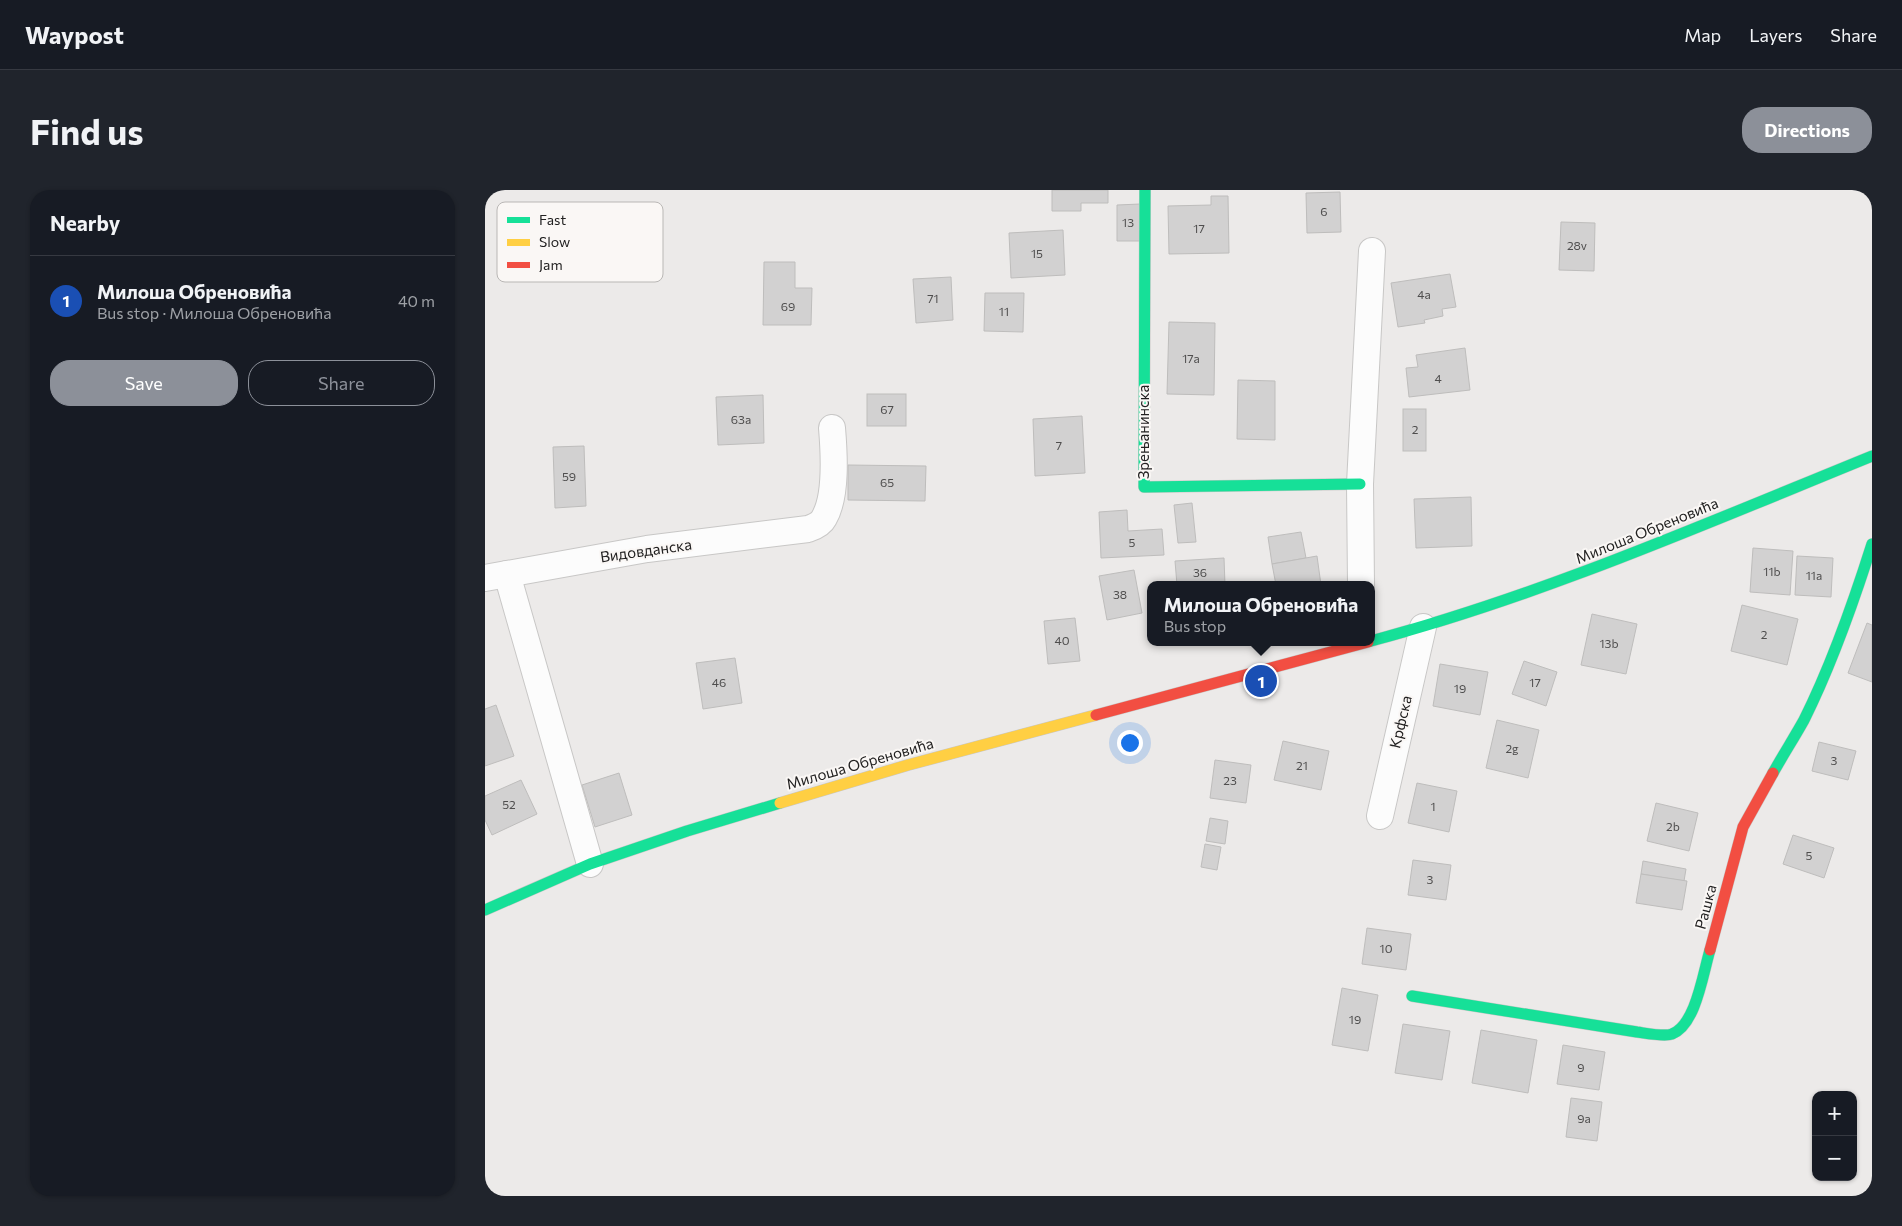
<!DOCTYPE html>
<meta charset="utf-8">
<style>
:root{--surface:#171b24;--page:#20242c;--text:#f1f3f6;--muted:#9ea1a6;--line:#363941;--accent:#8c9099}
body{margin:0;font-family:Commissioner,sans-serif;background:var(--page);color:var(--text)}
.controls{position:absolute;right:15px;bottom:15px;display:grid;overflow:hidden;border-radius:10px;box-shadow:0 1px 4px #0004}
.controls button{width:45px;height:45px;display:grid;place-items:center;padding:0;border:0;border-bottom:1px solid var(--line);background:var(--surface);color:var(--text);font:25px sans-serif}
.you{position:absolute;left:644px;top:552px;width:18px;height:18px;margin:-12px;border:4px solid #fff;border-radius:50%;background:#1a73e8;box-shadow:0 0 0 8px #1a73e833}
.badge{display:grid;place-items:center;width:32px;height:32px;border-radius:50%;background:var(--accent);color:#fff;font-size:16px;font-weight:700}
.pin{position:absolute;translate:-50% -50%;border:2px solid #fff;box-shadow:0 1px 5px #0006}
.popup{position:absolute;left:662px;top:391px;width:228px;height:65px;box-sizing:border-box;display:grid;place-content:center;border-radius:10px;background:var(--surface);filter:drop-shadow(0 1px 4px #0005);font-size:16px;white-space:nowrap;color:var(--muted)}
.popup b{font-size:19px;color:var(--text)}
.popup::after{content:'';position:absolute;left:50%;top:100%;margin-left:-10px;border:10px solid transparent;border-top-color:var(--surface)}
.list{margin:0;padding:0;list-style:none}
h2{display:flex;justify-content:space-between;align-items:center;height:65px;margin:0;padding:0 20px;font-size:21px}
h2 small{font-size:16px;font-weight:400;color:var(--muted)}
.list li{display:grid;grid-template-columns:32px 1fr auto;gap:15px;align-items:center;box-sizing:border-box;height:90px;padding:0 20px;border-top:1px solid var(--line)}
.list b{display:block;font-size:19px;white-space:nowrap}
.list p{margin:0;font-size:16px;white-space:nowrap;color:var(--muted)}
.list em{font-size:16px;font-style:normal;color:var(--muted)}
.actions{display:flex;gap:10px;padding:15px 20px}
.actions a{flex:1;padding:11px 0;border:1px solid var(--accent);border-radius:20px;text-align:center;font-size:18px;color:var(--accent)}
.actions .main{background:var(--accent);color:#fff}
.map{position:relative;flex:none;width:1387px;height:1006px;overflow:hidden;border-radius:20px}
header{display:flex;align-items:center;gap:30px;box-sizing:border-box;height:70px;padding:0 25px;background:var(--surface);border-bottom:1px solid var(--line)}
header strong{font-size:24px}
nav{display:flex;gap:28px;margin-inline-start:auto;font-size:18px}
.intro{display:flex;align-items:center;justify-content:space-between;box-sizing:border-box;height:120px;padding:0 30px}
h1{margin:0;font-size:35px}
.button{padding:12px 22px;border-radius:20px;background:var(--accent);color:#fff;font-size:18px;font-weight:700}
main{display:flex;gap:30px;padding:0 30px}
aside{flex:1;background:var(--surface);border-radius:20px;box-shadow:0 1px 4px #0004}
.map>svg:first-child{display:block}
.building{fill:#d2d1d1;stroke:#bebdbc}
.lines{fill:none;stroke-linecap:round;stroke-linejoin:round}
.street-casing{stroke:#c8c7c6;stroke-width:28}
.fast-casing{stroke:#c8c7c6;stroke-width:12}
.slow-casing{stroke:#c8c7c6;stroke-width:12}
.jam-casing{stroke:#c8c7c6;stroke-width:12}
.street{stroke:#fcfcfc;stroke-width:26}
.fast{stroke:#16e098;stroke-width:11}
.slow{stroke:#ffcf43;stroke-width:11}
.jam{stroke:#f24e42;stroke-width:11}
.labels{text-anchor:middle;stroke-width:4;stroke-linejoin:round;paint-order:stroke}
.number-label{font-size:12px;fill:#4f4e4e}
.street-label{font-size:15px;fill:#222121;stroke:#faf7f5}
.key{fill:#faf7f5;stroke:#b9b7b5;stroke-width:1}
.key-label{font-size:14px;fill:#222121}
</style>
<header>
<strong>Waypost</strong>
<nav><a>Map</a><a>Layers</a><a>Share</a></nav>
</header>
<div class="intro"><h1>Find us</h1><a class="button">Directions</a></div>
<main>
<aside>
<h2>Nearby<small></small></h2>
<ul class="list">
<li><span class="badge" style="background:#1a4fb4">1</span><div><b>Милоша Обреновића</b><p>Bus stop · Милоша Обреновића</p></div><em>40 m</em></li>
</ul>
<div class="actions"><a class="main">Save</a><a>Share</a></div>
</aside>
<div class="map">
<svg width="1387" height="1006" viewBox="0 0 1387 1006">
<rect width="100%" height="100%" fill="#eceae9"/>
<g class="building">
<polygon points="567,0 623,0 623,13 596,13 596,21 567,21"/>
<polygon points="855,2 856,42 822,43 821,3"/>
<polygon points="726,6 743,6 744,63 684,64 683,16 726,15"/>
<polygon points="655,14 655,51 632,51 632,15"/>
<polygon points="1076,32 1110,33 1109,81 1074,80"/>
<polygon points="578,40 580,85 526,88 524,43"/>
<polygon points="279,72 310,72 310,98 327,98 326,135 278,135"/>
<polygon points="965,84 971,117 957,119 958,126 939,130 940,133 913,137 906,93"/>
<polygon points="466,87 468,130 431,133 428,89"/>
<polygon points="500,103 539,103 538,142 499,141"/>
<polygon points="684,132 730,133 729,205 682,204"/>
<polygon points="980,158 985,200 924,207 921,178 933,177 931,165"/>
<polygon points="753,190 790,191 790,250 752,249"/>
<rect x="382" y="204" width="39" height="32"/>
<polygon points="278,205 279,253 233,255 231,207"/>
<rect x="918" y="219" width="23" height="42"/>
<polygon points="597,226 600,283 550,286 548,229"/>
<polygon points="99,256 101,316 70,318 68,257"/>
<polygon points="363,275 441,276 440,311 363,310"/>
<polygon points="986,307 987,356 931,358 929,309"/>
<polygon points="707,313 711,352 693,353 689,315"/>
<polygon points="642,320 643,341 677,339 679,365 616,368 614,322"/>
<polygon points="816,342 821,368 787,374 783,347"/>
<polygon points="1268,358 1308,361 1305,405 1265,402"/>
<polygon points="832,366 836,395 791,395 787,374"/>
<polygon points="1312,366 1348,368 1346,407 1310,405"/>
<polygon points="739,368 740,395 692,395 690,371"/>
<polygon points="649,380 657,423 622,430 614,386"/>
<polygon points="1257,415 1313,429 1302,475 1246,461"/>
<polygon points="1107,424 1152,434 1141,484 1096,475"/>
<polygon points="590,428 595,471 563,474 559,431"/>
<polygon points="1382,433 1387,435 1387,492 1363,483"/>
<polygon points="250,468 257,513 218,519 211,473"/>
<polygon points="1039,471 1072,482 1061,516 1027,504"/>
<polygon points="955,474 1003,482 995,525 948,516"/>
<polygon points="11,515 29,566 0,576 0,519"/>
<polygon points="1012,530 1054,540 1043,588 1001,578"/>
<polygon points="798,551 844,561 836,600 789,590"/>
<polygon points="1334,552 1371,561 1363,590 1327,581"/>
<polygon points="730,570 766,575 761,613 725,608"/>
<polygon points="134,583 147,625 110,637 97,595"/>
<polygon points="36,590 52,624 7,645 0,630 0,606"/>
<polygon points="932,593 972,601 964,642 923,633"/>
<polygon points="1171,613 1213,623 1204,661 1162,651"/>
<polygon points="725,628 743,631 740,654 721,651"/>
<polygon points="1308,645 1349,658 1339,688 1298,674"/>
<polygon points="720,654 736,657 732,680 716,677"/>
<polygon points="928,670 966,675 961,710 923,705"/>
<polygon points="1158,671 1201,679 1199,691 1156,684"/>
<polygon points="1156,684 1202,691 1197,720 1151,713"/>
<polygon points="882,738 926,744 921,780 877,774"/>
<polygon points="857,798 893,805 883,861 847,855"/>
<polygon points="918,834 965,841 957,890 910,883"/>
<polygon points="996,840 1052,850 1043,903 987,893"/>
<polygon points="1078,855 1120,862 1114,900 1072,894"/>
<polygon points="1086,908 1117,912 1112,951 1081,947"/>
</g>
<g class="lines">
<g class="street-casing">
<g id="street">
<polyline points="22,384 105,674"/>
<path d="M0,388L162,359L323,339C329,337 336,334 339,328C352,306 349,262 347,238"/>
<polyline points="876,395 875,294 887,61"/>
<polyline points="895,626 938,437"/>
</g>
</g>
<g class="fast-casing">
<g id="fast">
<polyline points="660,0 659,297 875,294"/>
<path d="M886,451C1058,405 1222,333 1387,266"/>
<path d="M1288,583C1298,565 1309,548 1319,530C1347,474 1368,414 1387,354"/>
<polyline points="0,720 105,674 202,641 295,613"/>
<path d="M927,806L1152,842C1160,843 1180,847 1187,844C1211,835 1218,783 1225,760"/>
</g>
</g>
<g class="slow-casing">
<polyline id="slow" points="295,613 423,575 611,525"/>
</g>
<g class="jam-casing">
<g id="jam">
<polyline points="611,525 883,452"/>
<polyline points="1225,760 1258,637 1288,583"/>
</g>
</g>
<use href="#street" class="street"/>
<use href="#fast" class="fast"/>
<use href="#slow" class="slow"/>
<use href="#jam" class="jam"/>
</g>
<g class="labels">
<g class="number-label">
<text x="839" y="26">6</text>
<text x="643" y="37">13</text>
<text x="714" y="43">17</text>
<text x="1092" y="60">28v</text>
<text x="552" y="68">15</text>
<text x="939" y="109">4a</text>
<text x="448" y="113">71</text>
<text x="303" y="121">69</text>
<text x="519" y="126">11</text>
<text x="706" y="173">17a</text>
<text x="953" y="193">4</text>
<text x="402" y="224">67</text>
<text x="256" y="234">63a</text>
<text x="930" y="244">2</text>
<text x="574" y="260">7</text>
<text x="84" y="291">59</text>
<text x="402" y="297">65</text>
<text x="647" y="357">5</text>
<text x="1287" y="386">11b</text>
<text x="715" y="387">36</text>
<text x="1329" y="390">11a</text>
<text x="635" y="409">38</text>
<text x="1279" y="449">2</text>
<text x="577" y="455">40</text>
<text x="1124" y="458">13b</text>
<text x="234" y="497">46</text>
<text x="1050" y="497">17</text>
<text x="975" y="503">19</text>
<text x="1027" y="563">2g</text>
<text x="1349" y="575">3</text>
<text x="817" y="580">21</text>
<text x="745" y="595">23</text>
<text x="24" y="619">52</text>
<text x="948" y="621">1</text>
<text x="1188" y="641">2b</text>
<text x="1324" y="670">5</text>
<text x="945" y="694">3</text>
<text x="901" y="763">10</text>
<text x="870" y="834">19</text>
<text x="1096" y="882">9</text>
<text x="1099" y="933">9a</text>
</g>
<g class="street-label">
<text transform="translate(659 242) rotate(-90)" y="5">Зрењанинска</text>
<text transform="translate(1162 341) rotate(-22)" y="5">Милоша Обреновића</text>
<text transform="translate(161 361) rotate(-8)" y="5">Видовданска</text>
<text transform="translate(916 532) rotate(-77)" y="5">Крфска</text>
<text transform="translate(375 574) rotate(-16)" y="5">Милоша Обреновића</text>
<text transform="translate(1221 717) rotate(-75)" y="5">Рашка</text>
</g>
</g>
<rect x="12" y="12" width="166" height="80" rx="8" class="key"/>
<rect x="22" y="27" width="23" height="6" fill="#16e098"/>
<rect x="22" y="49" width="23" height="7" fill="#ffcf43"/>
<rect x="22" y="72" width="23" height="6" fill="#f24e42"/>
<g class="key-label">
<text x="54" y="35">Fast</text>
<text x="54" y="57">Slow</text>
<text x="54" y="80">Jam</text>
</g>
</svg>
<div class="controls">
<button>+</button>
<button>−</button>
</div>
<div class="you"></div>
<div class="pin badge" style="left:776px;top:491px;background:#1a4fb4">1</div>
<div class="popup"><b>Милоша Обреновића</b>Bus stop</div>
</div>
</main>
